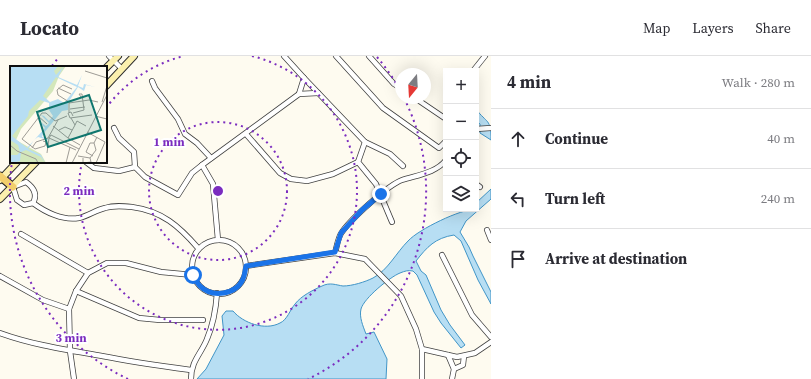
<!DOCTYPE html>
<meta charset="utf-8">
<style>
:root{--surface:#fff;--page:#f2f2f3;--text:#2b2b33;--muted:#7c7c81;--line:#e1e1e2}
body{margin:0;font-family:"Source Serif 4",serif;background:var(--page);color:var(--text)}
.controls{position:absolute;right:12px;top:12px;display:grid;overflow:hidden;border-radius:0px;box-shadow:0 4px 16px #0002}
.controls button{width:36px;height:36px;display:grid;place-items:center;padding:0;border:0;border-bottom:1px solid var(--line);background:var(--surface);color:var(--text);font:20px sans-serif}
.compass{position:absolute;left:395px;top:12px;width:36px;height:36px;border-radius:50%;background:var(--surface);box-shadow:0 4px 16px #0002;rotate:198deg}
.stop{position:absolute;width:12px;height:12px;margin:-9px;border:3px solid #1a73e8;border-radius:50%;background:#fff}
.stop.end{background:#1a73e8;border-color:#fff;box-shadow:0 1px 4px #0008}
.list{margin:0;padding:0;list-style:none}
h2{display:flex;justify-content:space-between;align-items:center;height:52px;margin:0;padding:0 16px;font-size:17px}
h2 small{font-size:13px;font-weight:400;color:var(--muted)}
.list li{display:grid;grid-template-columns:26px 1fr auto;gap:12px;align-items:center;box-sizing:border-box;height:60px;padding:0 16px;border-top:1px solid var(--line)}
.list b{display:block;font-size:15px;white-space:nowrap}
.list em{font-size:13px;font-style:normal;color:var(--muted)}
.icon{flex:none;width:22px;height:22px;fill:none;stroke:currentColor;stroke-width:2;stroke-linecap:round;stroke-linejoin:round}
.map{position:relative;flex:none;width:491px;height:323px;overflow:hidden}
header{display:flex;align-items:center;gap:24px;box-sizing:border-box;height:56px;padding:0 20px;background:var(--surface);border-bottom:1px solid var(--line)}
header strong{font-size:19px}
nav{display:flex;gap:22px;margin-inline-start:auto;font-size:14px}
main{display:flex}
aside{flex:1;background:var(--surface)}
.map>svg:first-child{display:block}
.water{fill:#b7def3;stroke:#4195c7}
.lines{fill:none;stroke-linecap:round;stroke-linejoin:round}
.street-casing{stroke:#414141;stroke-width:6}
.secondary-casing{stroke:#303030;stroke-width:8}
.primary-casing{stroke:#1f1f1f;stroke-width:9}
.street{stroke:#fff;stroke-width:4.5}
.secondary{stroke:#fbf0ae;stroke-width:6}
.primary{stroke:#f2ce6c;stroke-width:7}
.route{stroke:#1a73e8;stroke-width:5}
.ring{fill:none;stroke:#7b2cbf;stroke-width:2;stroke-dasharray:2 4}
.inset-road{fill:none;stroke:#9e9c96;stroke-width:1}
.view{fill:#0f766e;fill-opacity:0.15;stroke:#0f766e;stroke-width:2}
.inset-edge{fill:none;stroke:#0e0e0e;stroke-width:2}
.centre{fill:#7b2cbf;stroke:#fff;stroke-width:2}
.ring-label{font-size:12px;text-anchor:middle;font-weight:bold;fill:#7b2cbf;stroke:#fff;stroke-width:4;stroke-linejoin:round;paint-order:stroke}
</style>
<header>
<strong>Locato</strong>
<nav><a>Map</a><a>Layers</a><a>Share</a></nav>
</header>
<main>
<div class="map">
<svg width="491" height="323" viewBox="0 0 491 323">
<rect width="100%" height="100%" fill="#fefbf0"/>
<g class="water">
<path d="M476,53C487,68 491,62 491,84L480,77V68L476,65Z"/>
<path d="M491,133V143L466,165L460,176L469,191L473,200L491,236V248L478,224L461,185L454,179C435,182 427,191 416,205L421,215L426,219L441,254L450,269L465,289L461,292L441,267L434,256L417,219L413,215C408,214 405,215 400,217C390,221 364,242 361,253C359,261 363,270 366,278L374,276L387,303L386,323H197L206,313L224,279L222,260L226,255H233C243,267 265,275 280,267C287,264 290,254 295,248C301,240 313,234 322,230C330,226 336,229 343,230C352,230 365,226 373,222C388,214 396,197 408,185C419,173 461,153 476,153V147Z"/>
</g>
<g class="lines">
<g class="street-casing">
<g id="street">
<polyline points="109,0 122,13"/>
<polyline points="336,0 383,52 439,92 446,85"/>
<polyline points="369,0 394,28 401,32"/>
<polyline points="473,15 485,0"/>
<polyline points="304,22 365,86 358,106 376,128 392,166"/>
<polyline points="152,25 155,32 178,63 185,78 197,87 211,102"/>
<polyline points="299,38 318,37"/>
<polyline points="415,42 446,63"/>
<polyline points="114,72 119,82 134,96 135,111 145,121 178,139 192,117 202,109"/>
<polyline points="476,73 491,72"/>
<polyline points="246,78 280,117 291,123 307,125 333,118 358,106"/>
<polyline points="365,86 390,98 403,110"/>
<polyline points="86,106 94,112 119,115 135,111"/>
<path d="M26,126C33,131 38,138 33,147L24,149L17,144L13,131Z"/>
<polyline points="476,128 480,131"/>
<path d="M33,147C45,156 63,165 79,162C88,160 96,154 105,152C114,149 123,150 132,151C162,155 179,170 198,192"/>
<polyline points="487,174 491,184"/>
<polyline points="21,178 88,217"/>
<polyline points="218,184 213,128 202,109 299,38 304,22 284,0"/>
<circle cx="219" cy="211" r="27"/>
<path d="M335,197C337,190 338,181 342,176C351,163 388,129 402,124C417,119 436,117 446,104"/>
<polyline points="442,199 472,259 491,281"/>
<polyline points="246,210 335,197 365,203 401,240 416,273 422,293 457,301 475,297 491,286"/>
<polyline points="0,220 43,244 69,253"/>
<polyline points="76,235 139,262 160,264 203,264"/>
<path d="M0,277C33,289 68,294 102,300C132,306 161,310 191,314"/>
<polyline points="448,299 454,313 452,323"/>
<polyline points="454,313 463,309 464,300"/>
<polyline points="74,323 70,295 69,253 76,235 88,217 107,207 126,207 161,216 193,219"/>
<path d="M191,323C191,305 201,298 207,283C213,269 216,252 217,237"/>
<polyline points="422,323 422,293"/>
</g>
</g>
<g class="secondary-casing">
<g id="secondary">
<polyline points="106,12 118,0"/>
<polyline points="106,30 134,0"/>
<polyline points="0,124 17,106"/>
<polyline points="0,143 36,106"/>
</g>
</g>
<g class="primary-casing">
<polyline id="primary" points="0,120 13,131"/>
</g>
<use href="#street" class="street"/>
<use href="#secondary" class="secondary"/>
<use href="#primary" class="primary"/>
</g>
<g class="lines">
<path class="route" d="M193,219C195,223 197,227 200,230C212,242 236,239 243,223C245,219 245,214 246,210L335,196L341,177L362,154L381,138"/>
</g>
<g class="ring">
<circle cx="218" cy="135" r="69"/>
<path d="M106 52A139 139 0 0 1 184 0M252 0A139 139 0 1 1 82 106"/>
<path d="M128 323A208 208 0 0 1 12 106M52 10A208 208 0 0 1 59 1M377 1A208 208 0 0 1 401 36M404 42A208 208 0 0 1 308 323"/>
</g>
<g transform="translate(10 10)">
<rect width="97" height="97" fill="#fefbf0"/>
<path d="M0,0H56L49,10L43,25L11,63L6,74L31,88L36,97H0Z" fill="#d3e7bb"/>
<path d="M0,0H48L44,5L46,9L54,0L48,11L67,19L72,9L68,20L73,22L74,18L85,21L76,19L74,25L68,21L58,37V44L52,45L33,68L32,71L37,72L38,74L28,71L24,74L18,83L31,89L35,97L31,91L16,84L11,86L10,95L2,97L0,94V89H7L10,86L8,79L0,74ZM46,11L67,21L54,37L48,33L40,36L33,30ZM30,34L39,37V44L43,50L39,55L34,50L31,49L39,57L36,60L28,54L35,62L17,82L2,70L18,50L19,45Z" fill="#b7def3" fill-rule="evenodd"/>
<path class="inset-road" d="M75,5L97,12M48,22L61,28M92,36L97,20M59,37L79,34L88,36M60,43L75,41M59,46V36L48,29L47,24L53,19L62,23M63,47L74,44L72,28H69L71,31M28,50L37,58M63,50L61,46L58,47L60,52L82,49M85,50L97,53M61,52L65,59L58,72L70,79M65,59L67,55L76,60M43,60L58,72M49,64L55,61L62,64M77,66L95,76L86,97M33,75L36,76L35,80L25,83L12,73L32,47H36L45,55L57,50M0,79L7,85L26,93L28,97M22,82L26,76L38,72L48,54M66,84L39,72L41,69L69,83M37,87L39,72M68,90L80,92L86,84L84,77L87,71M83,90L76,86L80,77H84M73,92V97L81,96L80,92M56,97L60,81M62,97L97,29"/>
<path class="view" d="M79,29L91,64L38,81L27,46Z"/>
<rect width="97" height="97" class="inset-edge"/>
</g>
<circle cx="218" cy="135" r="6" class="centre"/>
<g class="ring-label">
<text x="169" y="90">1 min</text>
<text x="79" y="139">2 min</text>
<text x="71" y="286">3 min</text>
</g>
</svg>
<div class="controls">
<button>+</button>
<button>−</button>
<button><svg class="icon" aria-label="locate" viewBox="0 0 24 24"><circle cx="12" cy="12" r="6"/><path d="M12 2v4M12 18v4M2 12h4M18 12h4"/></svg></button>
<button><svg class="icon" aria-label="layers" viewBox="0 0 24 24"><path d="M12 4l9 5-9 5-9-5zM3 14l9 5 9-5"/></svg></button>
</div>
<svg class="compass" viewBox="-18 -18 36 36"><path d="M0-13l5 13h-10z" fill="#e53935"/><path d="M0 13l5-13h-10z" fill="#7c7c81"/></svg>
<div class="stop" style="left:193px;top:219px"></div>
<div class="stop end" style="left:381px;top:138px"></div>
</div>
<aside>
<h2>4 min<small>Walk · 280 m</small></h2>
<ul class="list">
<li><svg class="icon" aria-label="ahead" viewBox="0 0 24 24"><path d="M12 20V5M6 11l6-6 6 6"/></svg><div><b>Continue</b></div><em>40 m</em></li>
<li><svg class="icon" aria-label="left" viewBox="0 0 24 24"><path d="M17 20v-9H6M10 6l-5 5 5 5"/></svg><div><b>Turn left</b></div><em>240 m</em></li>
<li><svg class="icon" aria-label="arrive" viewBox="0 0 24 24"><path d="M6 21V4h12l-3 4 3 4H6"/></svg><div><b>Arrive at destination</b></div></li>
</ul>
</aside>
</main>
